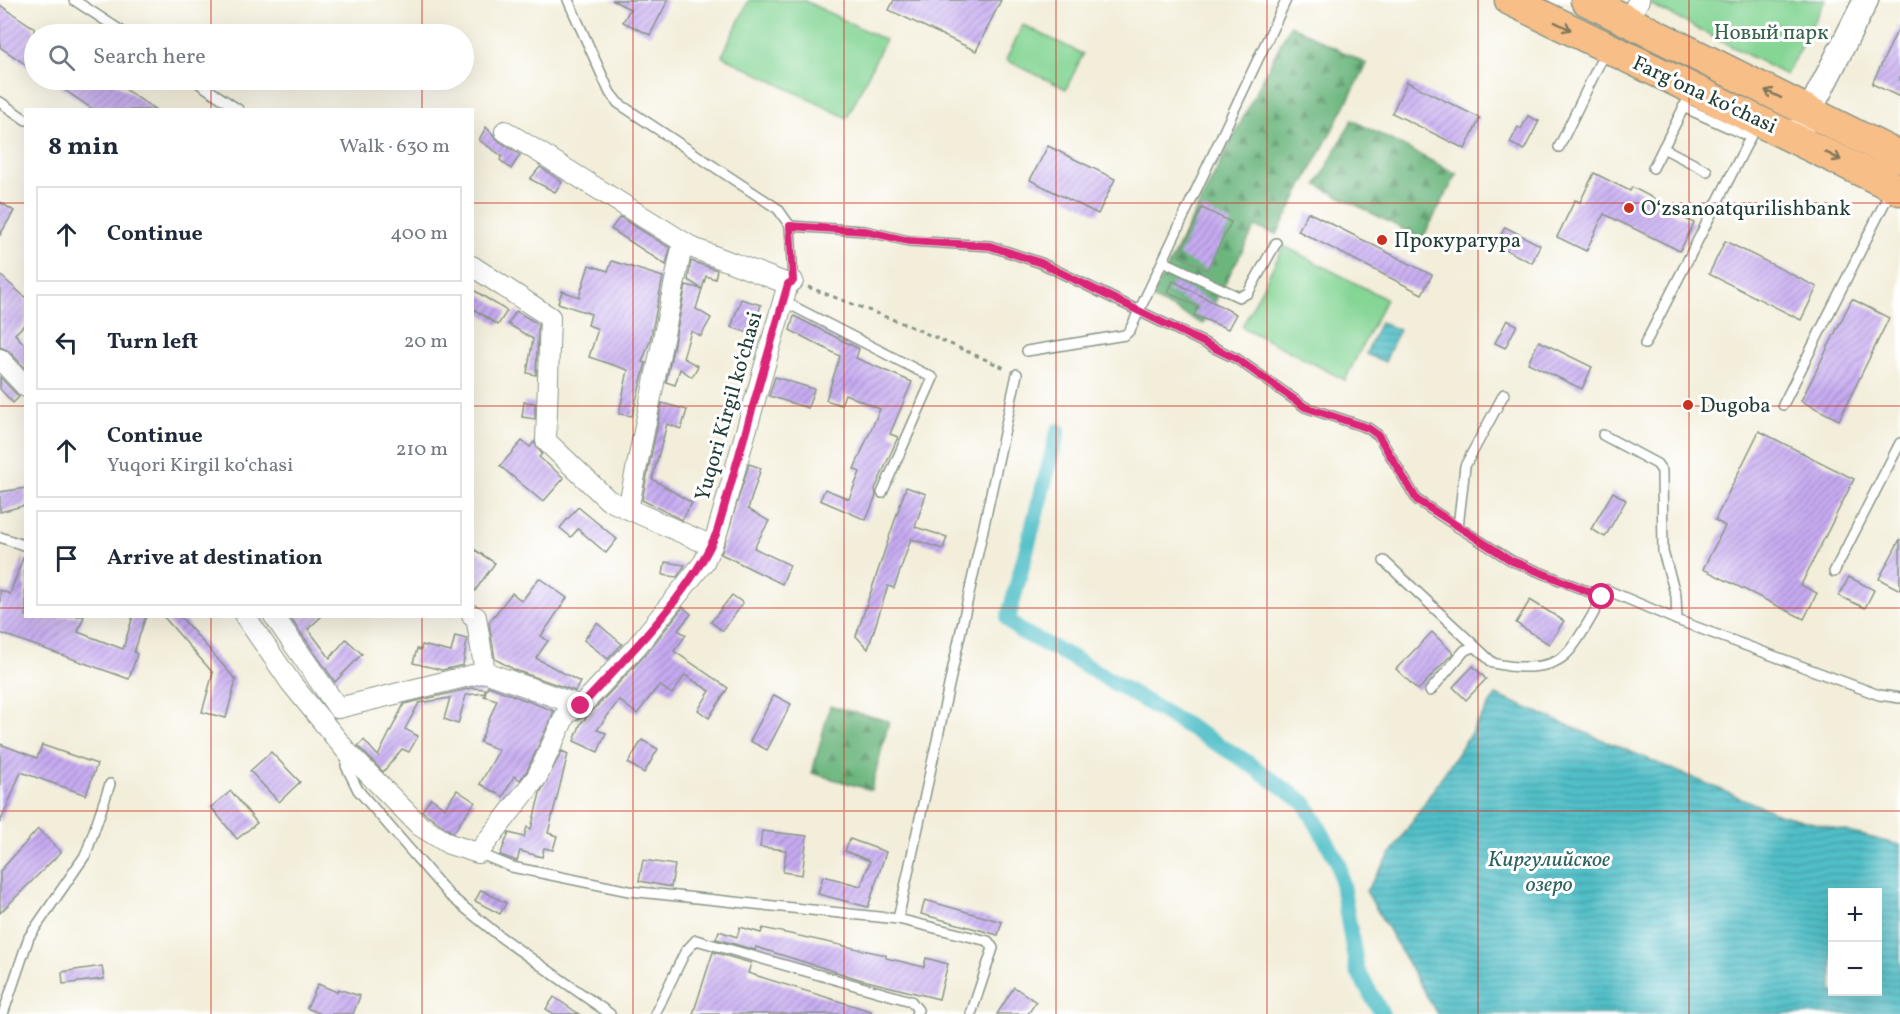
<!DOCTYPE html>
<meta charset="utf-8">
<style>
:root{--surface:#fff;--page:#f6f6f7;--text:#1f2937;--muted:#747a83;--line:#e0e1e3}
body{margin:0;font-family:Vollkorn,serif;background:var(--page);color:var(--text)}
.controls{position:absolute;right:18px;bottom:18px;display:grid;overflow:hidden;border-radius:0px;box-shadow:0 6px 24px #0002}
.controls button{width:54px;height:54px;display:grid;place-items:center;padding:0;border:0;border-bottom:2px solid var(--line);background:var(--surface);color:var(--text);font:30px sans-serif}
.stop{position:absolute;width:18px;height:18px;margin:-14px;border:4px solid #db2777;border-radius:50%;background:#fff}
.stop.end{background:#db2777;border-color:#fff;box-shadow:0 2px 6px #0008}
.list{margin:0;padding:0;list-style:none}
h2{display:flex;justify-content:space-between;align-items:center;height:78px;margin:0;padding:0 24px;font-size:26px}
h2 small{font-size:20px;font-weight:400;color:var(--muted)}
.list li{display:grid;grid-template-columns:39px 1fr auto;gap:18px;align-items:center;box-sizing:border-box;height:96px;margin:0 12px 12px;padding:0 12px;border:2px solid var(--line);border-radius:0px}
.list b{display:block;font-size:22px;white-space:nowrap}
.list p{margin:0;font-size:20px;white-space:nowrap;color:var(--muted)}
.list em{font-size:20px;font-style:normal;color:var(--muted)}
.icon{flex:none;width:33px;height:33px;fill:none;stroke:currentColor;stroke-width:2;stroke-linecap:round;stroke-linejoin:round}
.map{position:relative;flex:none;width:1900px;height:1014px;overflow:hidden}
.search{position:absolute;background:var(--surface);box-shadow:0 6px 24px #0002;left:24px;top:24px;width:450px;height:66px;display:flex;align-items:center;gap:15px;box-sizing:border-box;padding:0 21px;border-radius:33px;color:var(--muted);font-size:22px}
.panel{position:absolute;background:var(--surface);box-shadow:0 6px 24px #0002;left:24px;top:108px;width:450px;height:510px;border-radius:0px}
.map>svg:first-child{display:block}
.forest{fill:url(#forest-firs);stroke:#467a59;stroke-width:1.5}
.green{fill:#85d595;stroke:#528964;stroke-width:1.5}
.water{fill:url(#water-rules);stroke:#387e7e;stroke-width:1.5;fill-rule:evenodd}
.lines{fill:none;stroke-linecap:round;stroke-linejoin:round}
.canal{stroke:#51bfc8;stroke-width:16}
.building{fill:url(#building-hatch)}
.service-casing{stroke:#899687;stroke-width:12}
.minor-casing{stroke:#899687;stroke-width:22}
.tertiary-casing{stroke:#899687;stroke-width:27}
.primary-casing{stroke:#899687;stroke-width:33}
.path{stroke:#899687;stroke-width:3;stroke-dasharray:4.5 4.5;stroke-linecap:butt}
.service{stroke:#fff;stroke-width:9}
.minor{stroke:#fff;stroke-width:20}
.tertiary{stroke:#fff;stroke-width:24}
.primary{stroke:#f7be88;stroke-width:30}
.oneway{stroke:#80775a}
.route{stroke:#db2777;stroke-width:8}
.grid{fill:none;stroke:#c8321e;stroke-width:1.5;stroke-opacity:0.55}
.poi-dot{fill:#c8321e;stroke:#fff;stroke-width:2}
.labels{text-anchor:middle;stroke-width:6;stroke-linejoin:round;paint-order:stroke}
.park-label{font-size:21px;fill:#38634c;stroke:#fff}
.street-label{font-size:21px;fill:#1f3d34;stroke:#fff}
.poi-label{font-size:21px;fill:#1f3d34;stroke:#fff;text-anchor:start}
.water-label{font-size:22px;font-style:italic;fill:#2e6460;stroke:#fff}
</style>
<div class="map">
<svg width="1900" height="1014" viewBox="0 0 1900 1014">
<defs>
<pattern id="forest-firs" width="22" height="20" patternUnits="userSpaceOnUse" patternTransform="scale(1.5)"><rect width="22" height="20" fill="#6cb67e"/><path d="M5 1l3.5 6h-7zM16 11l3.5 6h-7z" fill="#589568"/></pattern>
<pattern id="water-rules" width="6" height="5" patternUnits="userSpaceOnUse" patternTransform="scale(1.5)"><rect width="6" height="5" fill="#51bfc8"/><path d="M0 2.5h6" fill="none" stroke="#439ca3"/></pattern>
<pattern id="building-hatch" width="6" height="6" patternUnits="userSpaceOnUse" patternTransform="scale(1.5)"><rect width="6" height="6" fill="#c6aaf1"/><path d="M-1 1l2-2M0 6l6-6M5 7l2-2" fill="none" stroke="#a08cc4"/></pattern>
</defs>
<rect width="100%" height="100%" fill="#fff"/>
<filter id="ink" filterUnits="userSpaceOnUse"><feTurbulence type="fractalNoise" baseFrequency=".0167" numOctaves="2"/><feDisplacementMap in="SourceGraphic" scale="12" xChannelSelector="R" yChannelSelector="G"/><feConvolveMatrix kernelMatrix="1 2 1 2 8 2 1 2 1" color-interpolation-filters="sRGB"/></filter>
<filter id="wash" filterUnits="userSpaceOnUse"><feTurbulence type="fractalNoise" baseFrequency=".008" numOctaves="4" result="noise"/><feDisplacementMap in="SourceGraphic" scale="24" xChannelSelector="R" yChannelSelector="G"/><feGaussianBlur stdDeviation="1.35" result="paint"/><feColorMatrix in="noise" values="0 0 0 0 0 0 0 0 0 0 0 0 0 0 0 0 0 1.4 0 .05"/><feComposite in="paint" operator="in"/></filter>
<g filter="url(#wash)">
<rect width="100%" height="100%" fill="#f3eeda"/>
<g class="forest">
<polygon points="1290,25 1367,64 1277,234 1255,227 1203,324 1152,298"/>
<polygon points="1352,120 1457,174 1422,239 1317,185"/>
<polygon points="830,706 889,721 871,790 812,773"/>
</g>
<g class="green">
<polygon points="749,0 803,0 885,40 847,118 722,56"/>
<polygon points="1653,0 1825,0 1786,75 1650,4"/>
<polygon points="1023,25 1083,54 1066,89 1006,60"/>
<polygon points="1284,246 1386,299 1345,380 1242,327"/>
</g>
<g class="water">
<polygon points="1380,322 1399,330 1385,362 1366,354"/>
<path d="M1496,695L1779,814L1900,845V1014H1437L1366,891ZM1832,892H1878V992H1832Z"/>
</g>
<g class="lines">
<polyline class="canal" points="1058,431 1008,619 1020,631 1071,657 1241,758 1305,803 1338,862 1357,970 1382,1014"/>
</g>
<g id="blocks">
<g class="building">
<polygon points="612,0 668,0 650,35 623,22 630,9"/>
<polygon points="894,0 1001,0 976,51 889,10"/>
<polygon points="0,5 34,28 34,70 0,47"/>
<polygon points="1900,25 1900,97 1872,84"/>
<polygon points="50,80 111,80 156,110 94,110"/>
<polygon points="1407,82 1480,118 1465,149 1392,113"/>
<polygon points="1528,116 1539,121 1524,150 1510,143 1518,127 1521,129"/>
<polygon points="486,127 499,141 520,155 511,169 500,160 502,156 479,140"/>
<polygon points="1048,146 1115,179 1098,214 1030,180"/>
<polygon points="540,167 562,182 555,192 530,179"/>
<polygon points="1594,173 1630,191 1632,187 1655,199 1653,203 1694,223 1680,251 1604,214 1586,251 1557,237 1575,200 1580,202"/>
<polygon points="0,202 14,211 0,235"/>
<polygon points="1202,208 1231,222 1207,270 1179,256"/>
<polygon points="1308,212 1432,275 1422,294 1298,231"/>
<polygon points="620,217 670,248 666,265 611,229"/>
<polygon points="1505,227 1540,245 1532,263 1496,245"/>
<polygon points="1725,241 1817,287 1801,320 1709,274"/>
<polygon points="612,261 663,277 650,341 642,362 646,363 632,416 619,414 628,370 589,357 598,329 588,325 591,314 558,303 562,291 579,297 589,265 608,271"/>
<polygon points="691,261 717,270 715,279 706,276 702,289 688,280"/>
<polygon points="0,275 26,298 26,323 15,334 26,346 26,369 9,351 0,347"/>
<polygon points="1173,281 1236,314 1228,329 1194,315 1198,307 1168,292"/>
<polygon points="686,285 702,289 696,309 711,318 701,336 691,331 683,358 698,366 692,377 680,369 675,385 666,382"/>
<polygon points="472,289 507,311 498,325 472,308"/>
<polygon points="741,299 761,305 752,334 731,327"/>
<polygon points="1852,299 1889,318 1839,420 1801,401"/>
<polygon points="516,311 538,324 536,375 527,373 533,339 508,324"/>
<polygon points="794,316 859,349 856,358 912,382 890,434 898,437 875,489 876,496 866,520 820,500 825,489 849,499 860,472 854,469 880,409 845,394 841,405 826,400 840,356 790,330"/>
<polygon points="1507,320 1517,325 1505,348 1495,343"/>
<polygon points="1539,341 1592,367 1582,389 1528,363"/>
<polygon points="0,377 19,397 13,403 0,389"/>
<polygon points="775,377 814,389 808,408 769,396"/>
<polygon points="524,402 535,403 535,419 522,417"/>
<polygon points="662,403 687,410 681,429 667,424 652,479 692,503 682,520 642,500"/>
<polygon points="1759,431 1854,479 1801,585 1817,593 1804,619 1703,569 1725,526 1715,520"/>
<polygon points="522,441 530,447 534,442 542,454 539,457 564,478 543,502 500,466"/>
<polygon points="749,464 761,468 748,509 769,521 754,548 790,565 782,584 721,554"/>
<polygon points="906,487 926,494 915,527 947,537 943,549 911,539 894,588 888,586 868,649 856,636"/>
<polygon points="26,488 26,505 0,512 0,492"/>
<polygon points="1613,492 1626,500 1605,537 1591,529"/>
<polygon points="578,507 617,539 606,553 578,529 571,537 560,528"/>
<polygon points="1900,539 1900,590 1879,579"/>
<polygon points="472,548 495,563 472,595"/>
<polygon points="24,555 26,616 84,616 78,632 123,649 133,616 146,616 134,652 137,654 129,679 0,633 0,590 10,594"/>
<polygon points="665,562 685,565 684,567 677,577 663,575"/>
<polygon points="1849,577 1874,590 1865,608 1839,596"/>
<polygon points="539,578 567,598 541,636 548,641 536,658 580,682 575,691 515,670 495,659 489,622 512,593 522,601"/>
<polygon points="732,595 743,603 723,631 711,622"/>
<polygon points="1530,600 1564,621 1549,644 1516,623"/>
<polygon points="683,607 691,614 678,630 686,635 674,651 728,688 709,718 698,710 710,691 685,675 672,694 659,685 637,714 619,700 597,730 606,733 598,752 574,741 581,723 645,655"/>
<polygon points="163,616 180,616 236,680 226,718 202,712 213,673"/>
<polygon points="289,616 322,616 308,629 330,658 346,639 362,654 335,682"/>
<polygon points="597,623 622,644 608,659 584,640"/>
<polygon points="1432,632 1453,653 1418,690 1396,669"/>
<polygon points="455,636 467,639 463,665 442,670 413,663 417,649 421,650 422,645 451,652"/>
<polygon points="1473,666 1486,679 1466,700 1453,687"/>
<polygon points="488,686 554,711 527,771 520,780 514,776 503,797 480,784 499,750 480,742 497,700 484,696"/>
<polygon points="472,688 485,689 485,693 466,695 458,724 444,719 450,698 419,703 405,729 418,736 409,752 402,749 383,772 358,746 364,740 378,756 404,704"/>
<polygon points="774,695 791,704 767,750 750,741"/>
<polygon points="642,740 658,749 644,773 628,763"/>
<polygon points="0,744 37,758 42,745 97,764 86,795 21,772 0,823"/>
<polygon points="562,751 568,754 548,833 557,836 553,850 544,848 542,857 520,851 517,861 500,855 509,833 524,837 527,827 531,829 540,793"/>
<polygon points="271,752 300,782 279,802 250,771"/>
<polygon points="457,790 475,802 453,833 422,811 431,798 445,808"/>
<polygon points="231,791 257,823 237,839 211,807"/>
<polygon points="38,829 61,852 0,913 0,871"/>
<polygon points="762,831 807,836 802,875 783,872 786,850 760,847"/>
<polygon points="850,839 886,852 868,907 818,894 823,876 861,886 870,861 845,851"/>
<polygon points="643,860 675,865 671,887 639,881"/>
<polygon points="481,890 506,903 500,914 475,901"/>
<polygon points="925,900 1002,922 998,935 921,914"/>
<polygon points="740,927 761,933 763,928 886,955 886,958 924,967 926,958 948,964 939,999 859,979 756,947 755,950 716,939 719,931 737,937"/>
<polygon points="713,952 751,963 748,973 871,1011 871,1014 693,1014"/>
<polygon points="102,966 104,979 63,984 62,972"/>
<polygon points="318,984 337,992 338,989 360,996 353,1014 321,1014 307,1008"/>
<polygon points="1014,987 1036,1002 1028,1014 997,1014"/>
<polygon points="554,997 579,1014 554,1014 546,1009"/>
</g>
</g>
</g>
<g filter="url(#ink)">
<use href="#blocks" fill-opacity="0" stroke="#899687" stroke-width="1.5"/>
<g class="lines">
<g class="service-casing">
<g id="service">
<polyline points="74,0 126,34"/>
<polyline points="568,0 610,93 618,103 778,209 790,226 793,281"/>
<polyline points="194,80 239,110"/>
<polyline points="0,102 26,120"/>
<polyline points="1683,107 1750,137"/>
<polyline points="1559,147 1605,52"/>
<polyline points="1663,148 1707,171"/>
<polyline points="1653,168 1691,93"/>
<polyline points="790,226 865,231 909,241 990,246 1041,263 1237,359 1305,407 1368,428 1378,435 1417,500 1458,527"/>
<polyline points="1163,261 1239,297 1248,293 1276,243"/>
<polyline points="783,301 933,378 882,493"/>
<polyline points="1645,344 1757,124"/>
<polyline points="1027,351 1125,335 1130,330 1286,0"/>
<polyline points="1504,394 1465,466 1458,527 1512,561 1602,597"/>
<polyline points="1783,405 1891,190"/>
<polyline points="1603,435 1657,464 1662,471 1663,552 1676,596 1677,620"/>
<polyline points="0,537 26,546"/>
<path d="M1384,561L1493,663C1513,668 1547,671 1564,656C1577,646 1597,606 1607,590L1677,620L1879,695L1900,698"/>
<polyline points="1834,572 1900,443"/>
<polyline points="1430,691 1465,650 1475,647"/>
<polyline points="348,753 346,766 358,790 449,895 502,938 610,1014"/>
<polyline points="478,853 512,867 629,891 898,919"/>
<polyline points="3,1014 29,937 86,854 110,784"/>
<polyline points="655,1014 685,952 696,940 911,1001 918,1010 916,1014"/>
<polyline points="971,1014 993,948 988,941 898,919 1017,374"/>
</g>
</g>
<g class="minor-casing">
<g id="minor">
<polyline points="1628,20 1639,0"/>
<polyline points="505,131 693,248 788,284"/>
<polyline points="472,266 550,317 546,441 608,500 712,546"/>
<polyline points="0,359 26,387"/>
<polyline points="628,509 683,242"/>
<polyline points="472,615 476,617 485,672"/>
<polyline points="245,616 291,683 348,753 420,826 449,844 478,853 537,777 566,714 581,706 636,647 704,562 717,533 788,284 793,281"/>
<polyline points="274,616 338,708 485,672 581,706"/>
</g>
</g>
<g class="tertiary-casing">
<polyline id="tertiary" points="1802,126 1866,0"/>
</g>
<g class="primary-casing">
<g id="primary">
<polyline points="1510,0 1900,190"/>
<polyline points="1586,0 1900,157"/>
</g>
</g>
<polyline class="path" points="808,287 907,325 1007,369"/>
<use href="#service" class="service"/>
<use href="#minor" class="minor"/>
<use href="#tertiary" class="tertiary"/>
<use href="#primary" class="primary"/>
</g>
<defs><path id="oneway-shaft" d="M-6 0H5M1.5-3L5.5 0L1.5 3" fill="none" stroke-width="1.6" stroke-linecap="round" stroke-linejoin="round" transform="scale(1.5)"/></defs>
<g class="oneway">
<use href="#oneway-shaft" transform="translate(1563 26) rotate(26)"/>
<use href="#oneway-shaft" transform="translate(1773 94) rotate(-154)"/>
<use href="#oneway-shaft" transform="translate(1833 156) rotate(27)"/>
</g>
</g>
<g class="lines" filter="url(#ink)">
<path class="route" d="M581,706C628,655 690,595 717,532L788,284L793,281L790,226L865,231L909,241L990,246L1041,263L1237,359L1305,407L1368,428L1378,435L1417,500L1512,561L1602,597"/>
</g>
<path class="grid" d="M211,0V34M422,0V34M633,0V1014M844,0V1014M1056,0V1014M1267,0V1014M1478,0V1014M1689,0V1014M211,80V110M422,80V110M0,203H26M472,203H1900M0,406H26M472,406H1900M0,608H26M472,608H1900M211,616V1014M422,616V1014M0,811H1900"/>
<g class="poi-dot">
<circle cx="1629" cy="208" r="6"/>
<circle cx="1382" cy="240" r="6"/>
<circle cx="1688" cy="405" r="6"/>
</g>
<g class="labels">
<g class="park-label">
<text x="1771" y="39">Новый парк</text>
</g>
<g class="street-label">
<text transform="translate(1705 94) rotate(25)" y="7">Fargʻona koʻchasi</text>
<text transform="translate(728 406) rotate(-74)" y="7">Yuqori Kirgil koʻchasi</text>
</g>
<g class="poi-label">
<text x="1641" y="215">Oʻzsanoatqurilishbank</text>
<text x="1394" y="247">Прокуратура</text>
<text x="1700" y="412">Dugoba</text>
</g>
<g class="water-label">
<text x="1549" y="866">Киргулийское<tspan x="1549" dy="25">озеро</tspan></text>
</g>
</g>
</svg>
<div class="controls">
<button>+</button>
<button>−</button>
</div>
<div class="stop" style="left:1602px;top:597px"></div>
<div class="stop end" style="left:581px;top:706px"></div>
<div class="search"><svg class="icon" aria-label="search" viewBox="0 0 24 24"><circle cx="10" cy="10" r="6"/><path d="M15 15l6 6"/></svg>Search here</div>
<section class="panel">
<h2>8 min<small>Walk · 630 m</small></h2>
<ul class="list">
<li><svg class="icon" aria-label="ahead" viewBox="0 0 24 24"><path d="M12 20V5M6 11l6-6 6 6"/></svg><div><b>Continue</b></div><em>400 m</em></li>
<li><svg class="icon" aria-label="left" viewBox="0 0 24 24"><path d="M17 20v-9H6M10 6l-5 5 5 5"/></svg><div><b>Turn left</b></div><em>20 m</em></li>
<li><svg class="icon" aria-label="ahead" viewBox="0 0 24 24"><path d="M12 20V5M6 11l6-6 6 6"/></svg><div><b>Continue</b><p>Yuqori Kirgil koʻchasi</p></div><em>210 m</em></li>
<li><svg class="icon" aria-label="arrive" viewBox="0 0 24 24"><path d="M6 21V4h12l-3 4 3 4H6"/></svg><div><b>Arrive at destination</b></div></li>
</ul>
</section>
</div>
